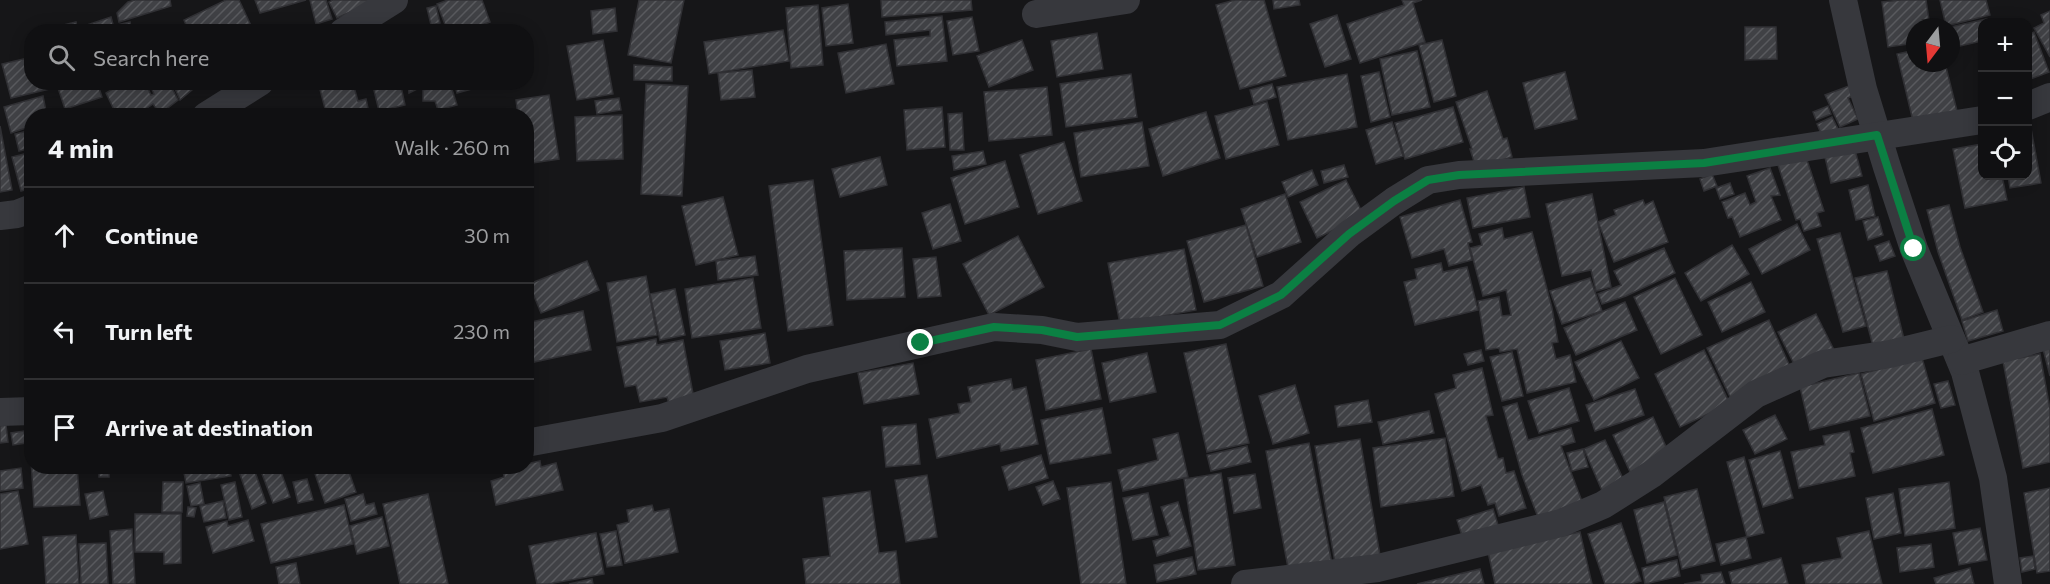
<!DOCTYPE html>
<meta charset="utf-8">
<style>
:root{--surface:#101012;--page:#19191b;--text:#f1f3f6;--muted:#9c9d9f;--line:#303032}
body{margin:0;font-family:Commissioner,sans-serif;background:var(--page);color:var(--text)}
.controls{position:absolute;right:18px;top:18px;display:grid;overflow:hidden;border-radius:12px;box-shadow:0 3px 15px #0003}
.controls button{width:54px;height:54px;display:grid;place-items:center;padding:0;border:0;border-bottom:2px solid var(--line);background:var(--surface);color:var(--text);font:30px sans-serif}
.compass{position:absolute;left:1906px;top:18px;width:54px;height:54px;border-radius:50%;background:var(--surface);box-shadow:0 3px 15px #0003;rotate:196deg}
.stop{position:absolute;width:18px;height:18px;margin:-14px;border:4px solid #0b8043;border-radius:50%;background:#fff}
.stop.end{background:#0b8043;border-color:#fff;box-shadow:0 2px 6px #0008}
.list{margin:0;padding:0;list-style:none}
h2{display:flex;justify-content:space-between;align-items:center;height:78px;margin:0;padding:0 24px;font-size:26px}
h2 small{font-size:20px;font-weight:400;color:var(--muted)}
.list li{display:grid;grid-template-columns:39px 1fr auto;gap:18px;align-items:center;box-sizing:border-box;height:96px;padding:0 24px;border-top:2px solid var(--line)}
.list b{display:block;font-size:22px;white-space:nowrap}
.list em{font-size:20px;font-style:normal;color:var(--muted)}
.icon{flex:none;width:33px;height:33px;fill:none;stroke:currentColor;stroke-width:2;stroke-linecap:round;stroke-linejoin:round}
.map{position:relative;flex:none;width:2050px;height:584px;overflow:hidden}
.search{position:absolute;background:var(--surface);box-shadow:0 3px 15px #0003;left:24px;top:24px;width:510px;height:66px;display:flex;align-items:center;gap:15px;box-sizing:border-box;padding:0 21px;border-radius:24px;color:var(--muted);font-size:22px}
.panel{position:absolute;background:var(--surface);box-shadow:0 3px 15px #0003;left:24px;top:108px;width:510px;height:366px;border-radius:24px}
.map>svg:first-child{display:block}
.building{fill:url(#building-hatch);stroke:#303034;stroke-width:1.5}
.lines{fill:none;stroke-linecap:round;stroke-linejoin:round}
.street{stroke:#37383d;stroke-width:28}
.route{stroke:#0b8043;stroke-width:8}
</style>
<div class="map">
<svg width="2050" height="584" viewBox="0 0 2050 584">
<defs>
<pattern id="building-hatch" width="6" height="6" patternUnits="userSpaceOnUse" patternTransform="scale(1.5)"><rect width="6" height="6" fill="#404145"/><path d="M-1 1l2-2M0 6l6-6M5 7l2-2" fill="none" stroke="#595a5e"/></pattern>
</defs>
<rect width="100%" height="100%" fill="#161618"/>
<g class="building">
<polygon points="135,0 170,0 171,6 119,22 117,13 128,2"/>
<polygon points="226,0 239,0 254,32 189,32 184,20"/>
<polygon points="255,0 306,0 260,13"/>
<polygon points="310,0 326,0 332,19 316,24"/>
<polygon points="333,0 377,0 337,18 329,2"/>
<polygon points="448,0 482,0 490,22 462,32 448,32 437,4"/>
<polygon points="639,0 684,0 671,63 628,55"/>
<polygon points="881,0 971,0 972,10 882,17"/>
<polygon points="1235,0 1264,0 1286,76 1240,89 1216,5"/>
<polygon points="1273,0 1299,0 1300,5 1274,9"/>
<polygon points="1402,0 1422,0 1413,3 1425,42 1360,63 1347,24 1404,5"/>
<polygon points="1901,0 1926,0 1930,27 1915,27 1915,43 1888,47 1882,2"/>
<polygon points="1940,0 1986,0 1990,15 1946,26"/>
<polygon points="848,4 853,43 826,46 822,8"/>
<polygon points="818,5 823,65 791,68 786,8"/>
<polygon points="436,6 440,23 431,25 427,8"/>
<polygon points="615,8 617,31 593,34 591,11"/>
<polygon points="2050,11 2050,57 2034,28 2044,23 2041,15"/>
<polygon points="1337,15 1351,59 1325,67 1310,24"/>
<polygon points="942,16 947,61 897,66 894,40 930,36 930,30 886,35 885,22"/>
<polygon points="111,17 115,32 89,32 87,25"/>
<polygon points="972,17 979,51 953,55 947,21"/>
<polygon points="1987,19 1988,22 1982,22 1982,41 1951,48 1950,27"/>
<polygon points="76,22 78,32 47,32 47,29"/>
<polygon points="130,22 132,32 119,32 117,25"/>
<polygon points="1745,27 1776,27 1777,59 1745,60"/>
<polygon points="783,30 789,61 709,74 704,42"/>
<polygon points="2034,32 2049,72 2028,80 2028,35"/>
<polygon points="1097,33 1103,69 1057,77 1051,41"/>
<polygon points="603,40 613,94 577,100 567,46"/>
<polygon points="1022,40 1033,70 989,87 977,56"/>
<polygon points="1442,40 1456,96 1434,102 1419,45"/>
<polygon points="886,44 894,84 846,93 838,53"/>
<polygon points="1915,50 1915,63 1945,63 1957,111 1913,121 1897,54"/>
<polygon points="1417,51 1430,107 1392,115 1380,59"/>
<polygon points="32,57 32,82 48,82 50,89 11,98 2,64"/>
<polygon points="634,65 672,67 672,81 634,80"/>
<polygon points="752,70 755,97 721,100 718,73"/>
<polygon points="1379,72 1390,117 1371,122 1361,76"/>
<polygon points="1565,72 1577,119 1535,129 1523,83"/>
<polygon points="1131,74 1137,117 1066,127 1060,84"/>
<polygon points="1347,74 1357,127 1288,140 1277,87"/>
<polygon points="56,82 97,82 102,97 65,109"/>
<polygon points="124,82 145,82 151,95 154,94 149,82 169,82 178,100 160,114 153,104 135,116 117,116 106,93"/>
<polygon points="172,82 189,82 193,89 180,100"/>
<polygon points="318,82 368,82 354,87 358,101 366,99 369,113 358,116 327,116"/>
<polygon points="372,82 400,82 405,105 379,111"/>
<polygon points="408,82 431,82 409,93"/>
<polygon points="454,82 470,82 472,89 457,93"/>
<polygon points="450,83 457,105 438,110 435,101 423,101 423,90"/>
<polygon points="646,84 688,86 682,196 641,194"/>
<polygon points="1272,84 1276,97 1254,104 1250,90"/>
<polygon points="1849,86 1853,96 1848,98 1858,119 1840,127 1825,95"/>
<polygon points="1047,87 1052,135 989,141 984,92"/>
<polygon points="1487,91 1503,139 1507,138 1512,157 1476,168 1470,149 1472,149 1456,102"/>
<polygon points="549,95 559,159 526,164 526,116 518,116 516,100"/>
<polygon points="43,96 47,116 32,116 32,126 11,133 4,107"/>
<polygon points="619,98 621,110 597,114 595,101"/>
<polygon points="1267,102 1279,145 1226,159 1215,116"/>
<polygon points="1828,106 1831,114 1816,120 1813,112"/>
<polygon points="942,107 945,147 907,150 904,110"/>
<polygon points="1453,107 1463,142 1405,159 1395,123"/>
<polygon points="1206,112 1220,158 1163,176 1149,129"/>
<polygon points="962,113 964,150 950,150 948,114"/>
<polygon points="622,115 623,159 577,161 575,117"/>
<polygon points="1832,117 1838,129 1822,136 1817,124"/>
<polygon points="1142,122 1149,166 1081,177 1074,133"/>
<polygon points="1392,122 1403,156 1376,164 1366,130"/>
<polygon points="2030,123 2041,183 2010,188 2008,176 2028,176 2028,124"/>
<polygon points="0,126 12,190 0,192"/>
<polygon points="32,130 32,148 19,151 15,134"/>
<polygon points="1064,142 1082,201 1038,214 1020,155"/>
<polygon points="1982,144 1982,176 2002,176 2007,200 1965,208 1953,149"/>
<polygon points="1855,150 1862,176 1831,183 1825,157"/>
<polygon points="983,151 986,164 954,170 952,156"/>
<polygon points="32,152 32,188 21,191 12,157"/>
<polygon points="880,157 887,185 840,197 832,169"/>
<polygon points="1806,157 1824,211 1817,213 1821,226 1804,231 1800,219 1796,220 1778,165"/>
<polygon points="1005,161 1019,207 965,224 951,178"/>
<polygon points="1344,165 1348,177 1324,183 1321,171"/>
<polygon points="1770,168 1780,195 1771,196 1781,220 1740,237 1732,217 1728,218 1722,202 1745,193 1750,205 1756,202 1747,176"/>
<polygon points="1312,170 1318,185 1288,197 1282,182"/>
<polygon points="1712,174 1717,186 1704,191 1700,179"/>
<polygon points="813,180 833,325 788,331 769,186"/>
<polygon points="1346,180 1364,216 1317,238 1300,202"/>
<polygon points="1730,183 1734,194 1720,199 1716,188"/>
<polygon points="1868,185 1875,216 1856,220 1849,190"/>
<polygon points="1524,187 1530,217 1473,228 1467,198"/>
<polygon points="1285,194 1301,242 1257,257 1241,209"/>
<polygon points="1592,194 1611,287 1596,291 1591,270 1562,276 1546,204"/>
<polygon points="723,197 738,255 696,265 682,206"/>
<polygon points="1460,200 1472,242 1468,243 1472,260 1449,266 1444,249 1412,258 1400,217"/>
<polygon points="1643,200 1645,205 1653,201 1668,242 1614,262 1598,222 1616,215 1614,210"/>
<polygon points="950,204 961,241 933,249 922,213"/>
<polygon points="1949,205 1960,247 1983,312 1962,320 1938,252 1927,210"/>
<polygon points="1878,217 1883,235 1868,240 1863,221"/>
<polygon points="1797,224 1810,250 1762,274 1749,249"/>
<polygon points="1246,225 1263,286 1204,302 1187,241"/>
<polygon points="1502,228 1504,239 1532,232 1552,308 1558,342 1552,343 1556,359 1570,355 1576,382 1527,393 1517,349 1500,352 1499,348 1486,350 1478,301 1499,297 1502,316 1511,315 1506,290 1483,296 1470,248 1482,245 1479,234"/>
<polygon points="1840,233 1866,326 1843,332 1817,239"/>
<polygon points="1018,236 1044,287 989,315 963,264"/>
<polygon points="1889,241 1895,256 1880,261 1875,246"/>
<polygon points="1732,245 1749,274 1701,301 1685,273"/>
<polygon points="902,248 905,297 847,300 844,251"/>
<polygon points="1664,248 1675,273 1626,296 1602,304 1598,294 1621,285 1614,271"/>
<polygon points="1184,249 1196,310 1120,324 1108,263"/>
<polygon points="755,256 758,275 718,280 716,261"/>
<polygon points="936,257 941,296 918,298 913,259"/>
<polygon points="587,261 599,290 541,313 529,284"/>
<polygon points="1441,263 1443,272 1467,267 1478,310 1415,325 1404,282 1417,279 1415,269"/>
<polygon points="1887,271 1904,339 1873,346 1855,278"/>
<polygon points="646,276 657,335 617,342 607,283"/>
<polygon points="753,278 761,328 692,338 685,289"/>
<polygon points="1590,278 1602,311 1562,324 1550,291"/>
<polygon points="1675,278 1702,335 1661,354 1634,297"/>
<polygon points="1751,282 1765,312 1722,332 1708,302"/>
<polygon points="675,289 685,335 660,340 650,294"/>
<polygon points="1625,302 1637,330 1576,355 1564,328"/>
<polygon points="1997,310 2003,331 1968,341 1962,321"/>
<polygon points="583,311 591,350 534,362 526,323"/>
<polygon points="1816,314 1834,350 1796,368 1778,332"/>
<polygon points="1769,320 1792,371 1731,399 1707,348"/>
<polygon points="765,333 770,363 725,370 720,341"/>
<polygon points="656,339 657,345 683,340 694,399 669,404 667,397 640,402 636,385 625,387 617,347"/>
<polygon points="1621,341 1639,378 1594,400 1575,362"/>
<polygon points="1226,344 1249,443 1207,452 1184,353"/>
<polygon points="2050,347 2050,376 2043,349"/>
<polygon points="1091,349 1101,399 1046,410 1036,360"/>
<polygon points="1481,350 1484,361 1468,365 1464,354"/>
<polygon points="1704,350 1730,404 1680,427 1655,374"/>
<polygon points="1512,352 1523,396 1502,401 1490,357"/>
<polygon points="1147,353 1156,392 1110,402 1102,363"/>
<polygon points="2040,354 2050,409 2050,462 2023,468 2003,361"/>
<polygon points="1922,358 1935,403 1874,421 1861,374"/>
<polygon points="913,363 919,394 864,404 858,373"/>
<polygon points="1482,368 1493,415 1486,416 1498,459 1503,458 1506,473 1514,471 1526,508 1499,516 1495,503 1488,505 1481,485 1462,491 1435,394 1456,388 1453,375"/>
<polygon points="1859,373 1870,416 1810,430 1800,387"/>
<polygon points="1011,379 1013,390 1026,387 1038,444 1001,451 1000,444 937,458 929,419 960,413 958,404 971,402 968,387"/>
<polygon points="1948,381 1955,405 1941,408 1934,384"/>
<polygon points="1295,385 1309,433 1273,444 1259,396"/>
<polygon points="1569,388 1579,421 1539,433 1528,401"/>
<polygon points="1635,389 1644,415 1595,431 1586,405"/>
<polygon points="1368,400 1372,422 1338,427 1335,406"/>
<polygon points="1517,403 1528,440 1571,428 1575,442 1561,446 1583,504 1539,520 1522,475 1503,407"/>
<polygon points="1102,408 1111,453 1050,464 1041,420"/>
<polygon points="1932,409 1944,455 1873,473 1861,428"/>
<polygon points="1429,411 1434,433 1383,444 1378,422"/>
<polygon points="1775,415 1787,439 1755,454 1743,430"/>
<polygon points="1653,417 1670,456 1631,474 1613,435"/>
<polygon points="916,424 920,464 886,467 882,427"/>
<polygon points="6,425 8,442 0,443 0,426"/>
<polygon points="24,431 26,443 13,445 11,433"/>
<polygon points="1849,431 1854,452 1850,453 1855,476 1799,488 1791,452 1825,445 1823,436"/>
<polygon points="1178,433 1188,477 1123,491 1118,470 1158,460 1153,439"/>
<polygon points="1445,438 1454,496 1381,507 1373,448"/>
<polygon points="1360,439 1381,561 1336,569 1315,446"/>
<polygon points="1605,440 1625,483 1603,493 1584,449"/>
<polygon points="1309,443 1332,564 1289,573 1266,451"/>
<polygon points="1247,446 1251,462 1211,471 1207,455"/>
<polygon points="1583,449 1588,467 1572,471 1567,453"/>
<polygon points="1780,451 1793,498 1763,507 1749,460"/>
<polygon points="1041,455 1048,478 1009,490 1002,467"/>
<polygon points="1744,457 1764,533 1747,537 1727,462"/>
<polygon points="31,460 32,466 77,466 80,505 34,507"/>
<polygon points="540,461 541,467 556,463 563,490 496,505 491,481 504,477 503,470 526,466 526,464"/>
<polygon points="191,466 229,466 231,476 186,483 183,468"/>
<polygon points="237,466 253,466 266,503 252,509"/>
<polygon points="259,466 279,466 290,497 273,503"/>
<polygon points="318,466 347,466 356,492 325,503 313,468"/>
<rect x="99" y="467" width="10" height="10"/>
<polygon points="21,468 23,488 0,491 0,471"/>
<polygon points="1221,473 1235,565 1198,570 1184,479"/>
<polygon points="1255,474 1261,508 1234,513 1228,478"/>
<polygon points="927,475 937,537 906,542 895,480"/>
<polygon points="307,479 313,500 298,503 293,482"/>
<polygon points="1053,481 1060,499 1043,505 1036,487"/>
<polygon points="163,482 183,482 182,512 162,512"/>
<polygon points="235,482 242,517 229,520 221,485"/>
<polygon points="1111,482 1126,584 1081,584 1067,488"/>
<polygon points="1949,482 1955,528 1905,536 1899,489"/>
<polygon points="200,483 204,504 191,506 187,486"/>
<polygon points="2050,488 2050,571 2037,573 2024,493"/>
<polygon points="1697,489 1715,561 1682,569 1664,497"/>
<polygon points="18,491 28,544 0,549 0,494"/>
<polygon points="103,491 108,515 90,519 85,494"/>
<polygon points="870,491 879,553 896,551 900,584 806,584 803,559 830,556 823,498"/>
<polygon points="1148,493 1158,535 1133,540 1123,498"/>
<polygon points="1893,493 1901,533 1874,539 1866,498"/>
<polygon points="363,494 366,505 374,503 377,514 351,521 345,499"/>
<polygon points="428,494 448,584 400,584 383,504"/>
<polygon points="223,501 226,518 204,522 200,506"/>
<polygon points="1178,502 1191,546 1157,556 1153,541 1170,536 1161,507"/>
<polygon points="1664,502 1677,555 1647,563 1634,510"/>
<polygon points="344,505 353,544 271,563 261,524"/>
<polygon points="652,505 654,512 669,509 678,552 625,563 617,525 629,522 627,510"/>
<polygon points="188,507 196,508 194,517 187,516"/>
<polygon points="1493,509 1500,531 1464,542 1457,520"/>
<polygon points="135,514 181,514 181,563 164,564 164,552 135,552"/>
<polygon points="382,517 389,546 357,554 350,526"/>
<polygon points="248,520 254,541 213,553 206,527 227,521 228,526"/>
<polygon points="1621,523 1641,581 1631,584 1605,584 1588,534"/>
<polygon points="1980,528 1987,560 1959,565 1953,533"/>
<polygon points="132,529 135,584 113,584 110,531"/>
<polygon points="616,531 622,565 607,567 600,534"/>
<polygon points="1869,531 1882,584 1806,584 1802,565 1842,558 1837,538"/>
<polygon points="1580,532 1592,584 1495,584 1488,552"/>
<polygon points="596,533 604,574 548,584 537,584 529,546"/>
<polygon points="76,535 79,584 46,584 43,537"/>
<polygon points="1746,537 1751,558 1721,565 1716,544"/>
<polygon points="106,543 108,584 81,584 79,544"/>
<polygon points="1931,544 1934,567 1900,572 1897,548"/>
<polygon points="2033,556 2035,569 2022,572 2020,558"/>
<polygon points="1192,557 1196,574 1157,582 1154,565"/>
<polygon points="1781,558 1788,584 1732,584 1729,572"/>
<polygon points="1677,560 1680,576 1645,584 1642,568"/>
<polygon points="296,563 300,584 279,584 276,567"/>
<polygon points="1970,568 1974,584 1936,584 1934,578"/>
<polygon points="1480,569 1484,584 1417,584"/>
<polygon points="1721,572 1725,584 1684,584 1702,581 1701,575"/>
<polygon points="592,579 593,584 569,584"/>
</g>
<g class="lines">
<g class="street">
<polyline points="1843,0 1863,89 1887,167 1914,249 1965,372 1993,478 2008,584"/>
<polyline points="1036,14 1126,0"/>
<polyline points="343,32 394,0"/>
<polyline points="2028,106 2050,97"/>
<polyline points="206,116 260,82"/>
<polyline points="0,216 17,214 32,208"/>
<polyline points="1961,361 2050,335"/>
<polyline points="0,412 32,411"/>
<polyline points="526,443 662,418 807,369 994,327 1042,330 1077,337 1220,325 1281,295 1349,234 1394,201 1428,180 1459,175 1704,163 1982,120"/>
<polyline points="1245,584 1378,568 1561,523 1603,505 1652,474 1756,394 1823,364 1890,354 1951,339"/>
</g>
</g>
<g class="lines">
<polyline class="route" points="921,343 994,327 1042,330 1077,337 1220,325 1281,295 1349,234 1394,201 1428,180 1459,175 1704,163 1877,135 1914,249"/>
</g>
</svg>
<div class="controls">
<button>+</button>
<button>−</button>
<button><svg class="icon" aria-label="locate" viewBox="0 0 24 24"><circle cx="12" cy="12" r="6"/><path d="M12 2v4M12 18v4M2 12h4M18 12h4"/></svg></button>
</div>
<svg class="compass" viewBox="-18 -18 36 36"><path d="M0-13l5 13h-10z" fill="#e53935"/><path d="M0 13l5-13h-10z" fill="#9c9d9f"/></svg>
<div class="stop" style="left:1914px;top:249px"></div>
<div class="stop end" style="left:921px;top:343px"></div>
<div class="search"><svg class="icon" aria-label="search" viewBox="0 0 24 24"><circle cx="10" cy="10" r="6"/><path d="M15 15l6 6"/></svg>Search here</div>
<section class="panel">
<h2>4 min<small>Walk · 260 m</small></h2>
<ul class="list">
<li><svg class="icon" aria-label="ahead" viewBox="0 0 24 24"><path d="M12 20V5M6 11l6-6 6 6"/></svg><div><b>Continue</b></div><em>30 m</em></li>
<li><svg class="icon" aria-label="left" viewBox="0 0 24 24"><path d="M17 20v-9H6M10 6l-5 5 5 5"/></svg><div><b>Turn left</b></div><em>230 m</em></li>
<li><svg class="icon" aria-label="arrive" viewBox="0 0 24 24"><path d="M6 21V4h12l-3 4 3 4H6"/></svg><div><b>Arrive at destination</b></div></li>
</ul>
</section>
</div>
